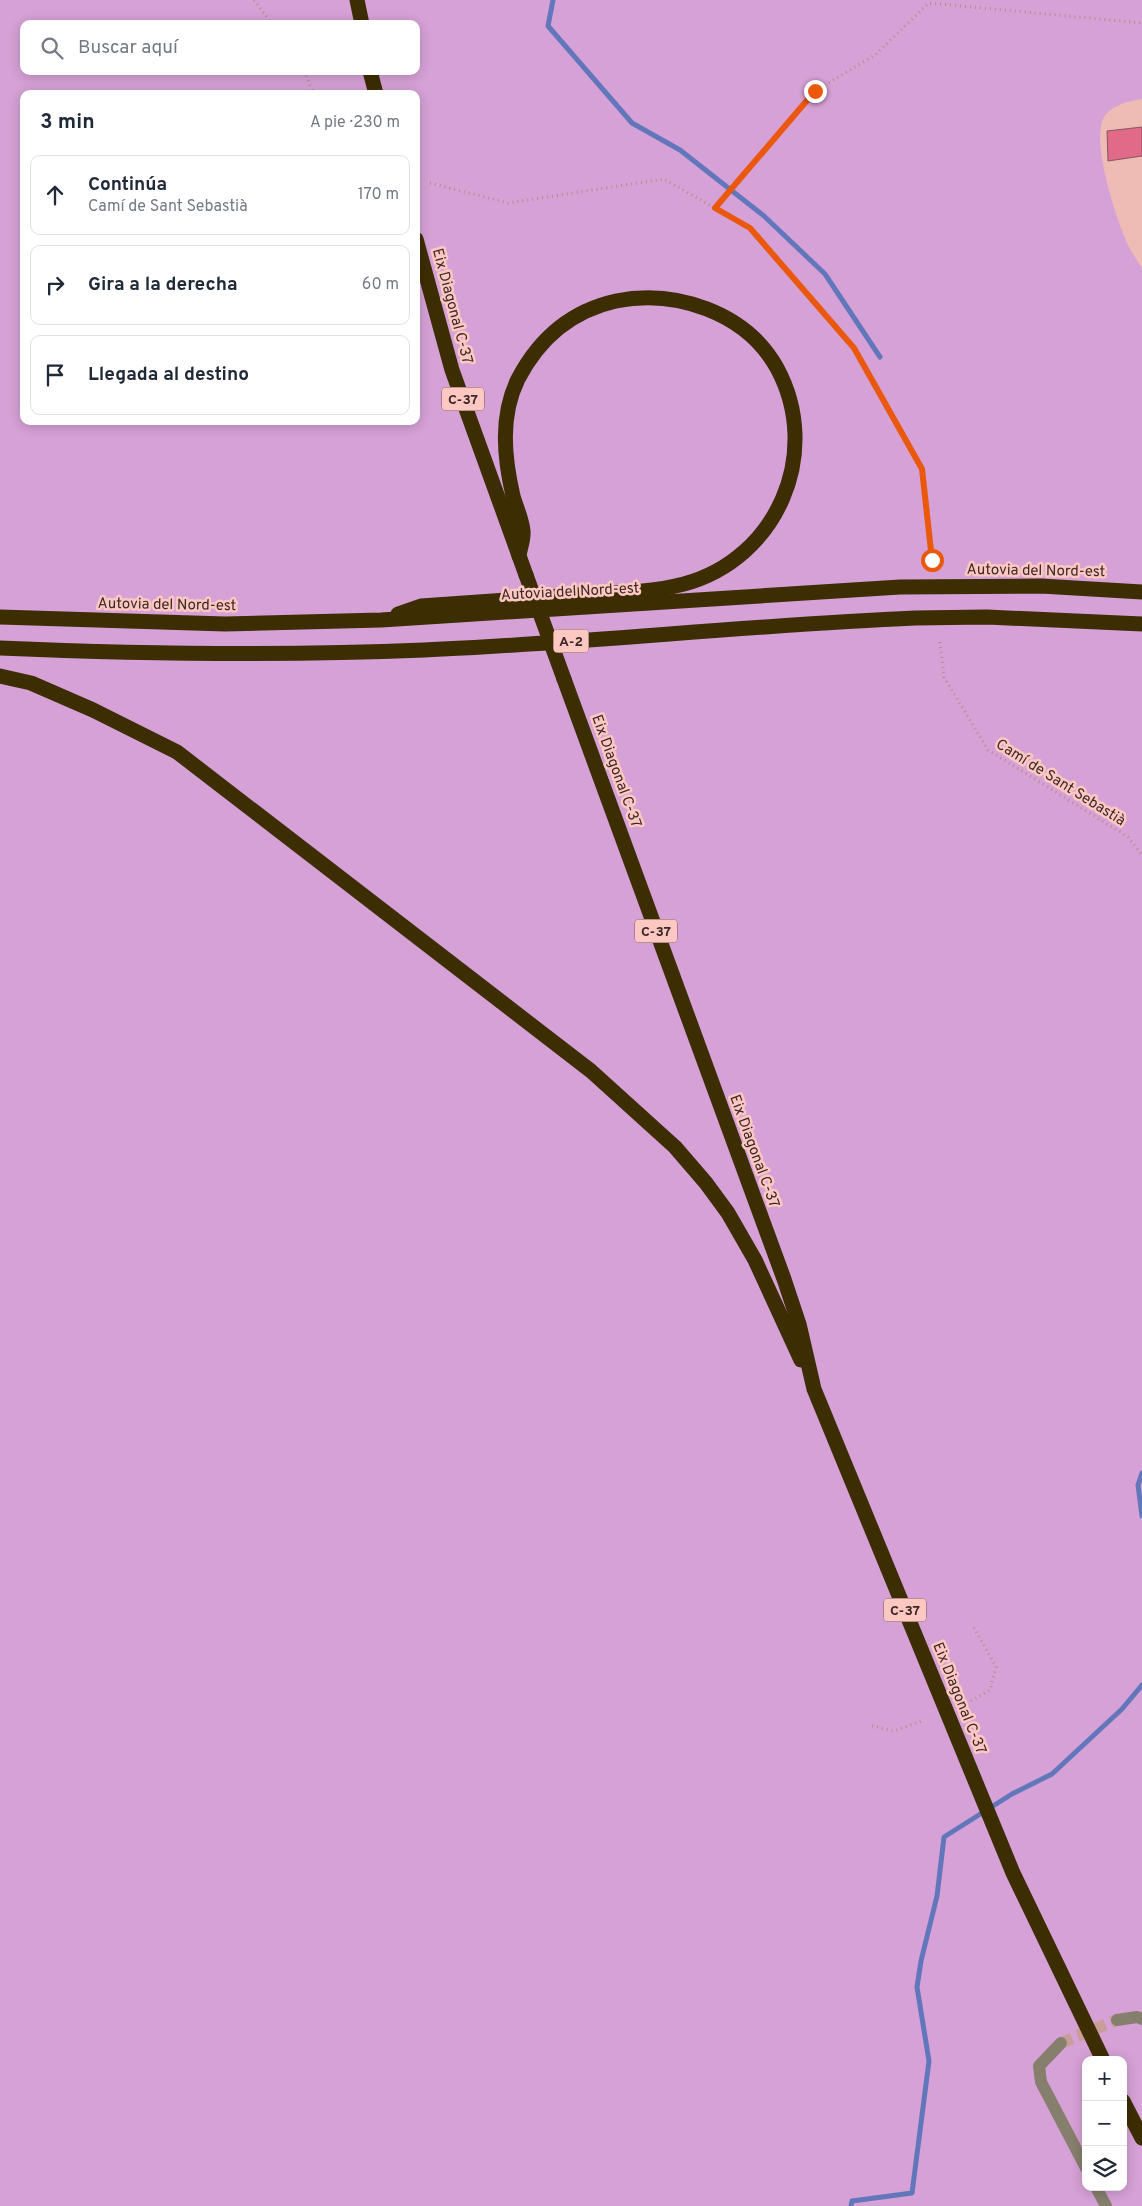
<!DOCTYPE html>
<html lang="es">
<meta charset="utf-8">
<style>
:root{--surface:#fff;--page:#f2f2f3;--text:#1f2937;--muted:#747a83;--line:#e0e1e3}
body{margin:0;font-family:Overpass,sans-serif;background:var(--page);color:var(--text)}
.controls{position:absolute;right:15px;bottom:15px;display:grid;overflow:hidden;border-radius:10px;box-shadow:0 2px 12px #0003}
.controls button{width:45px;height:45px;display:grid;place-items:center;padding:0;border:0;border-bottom:1px solid var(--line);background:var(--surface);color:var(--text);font:25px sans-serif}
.stop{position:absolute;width:15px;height:15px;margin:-11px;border:4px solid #ea580c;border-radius:50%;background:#fff}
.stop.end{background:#ea580c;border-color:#fff;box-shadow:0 1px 5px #0008}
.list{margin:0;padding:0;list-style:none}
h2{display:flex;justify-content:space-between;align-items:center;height:65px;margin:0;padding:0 20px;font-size:21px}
h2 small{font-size:16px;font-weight:400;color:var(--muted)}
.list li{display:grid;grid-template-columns:32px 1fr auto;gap:15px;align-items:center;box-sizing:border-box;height:80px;margin:0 10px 10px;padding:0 10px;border:1px solid var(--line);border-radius:10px}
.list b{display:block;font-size:19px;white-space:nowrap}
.list p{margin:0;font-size:16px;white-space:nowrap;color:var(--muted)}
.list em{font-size:16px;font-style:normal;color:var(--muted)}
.icon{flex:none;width:28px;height:28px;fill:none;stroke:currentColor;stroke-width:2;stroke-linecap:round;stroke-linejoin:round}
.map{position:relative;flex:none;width:1142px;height:2206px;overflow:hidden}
.search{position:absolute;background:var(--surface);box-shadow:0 2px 12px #0003;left:20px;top:20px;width:400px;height:55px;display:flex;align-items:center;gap:12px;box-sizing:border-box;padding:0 18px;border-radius:10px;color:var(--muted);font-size:19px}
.panel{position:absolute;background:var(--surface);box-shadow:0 2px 12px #0003;left:20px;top:90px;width:400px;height:335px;border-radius:10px}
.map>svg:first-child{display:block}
.green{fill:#d6a1d6;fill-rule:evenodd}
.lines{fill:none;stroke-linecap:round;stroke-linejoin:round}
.stream{stroke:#6277bb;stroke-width:5}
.building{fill:#e16a88;stroke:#845760}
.minor-tunnel{stroke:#ca9e98;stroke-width:12;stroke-dasharray:12 6;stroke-linecap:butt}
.path{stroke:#b58c87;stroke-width:3;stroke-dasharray:1 4;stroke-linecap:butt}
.minor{stroke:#877f6d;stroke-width:12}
.highway{stroke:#3d2d03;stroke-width:15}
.highway-bridge{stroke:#3d2d03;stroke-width:15}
.route{stroke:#ea580c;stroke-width:6}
.labels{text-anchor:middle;stroke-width:5;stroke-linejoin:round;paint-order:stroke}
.shield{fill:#fcc8c1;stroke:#765854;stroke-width:1}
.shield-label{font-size:14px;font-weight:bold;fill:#3c2826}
.street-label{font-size:15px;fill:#3c2826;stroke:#fcc8c1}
</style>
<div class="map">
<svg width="1142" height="2206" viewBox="0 0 1142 2206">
<rect width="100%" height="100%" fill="#eebbb5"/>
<path class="green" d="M0,0H1142V99C1128,101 1109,106 1103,119C1092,144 1115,214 1125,238C1129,249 1136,259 1142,268V2206H0ZM24,24H416V71H24ZM24,94H416V421H24ZM1086,2060H1123V2187H1086Z"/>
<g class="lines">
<g class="stream">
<polyline points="553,0 548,26 632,123 680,150 764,216 825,274 880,357"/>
<polyline points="1142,1473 1138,1485 1142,1516"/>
<polyline points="851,2206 852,2201 912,2193 929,2061 917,1987 921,1961 937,1896 944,1837 1012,1794 1052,1774 1122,1709 1142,1685"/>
</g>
</g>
<polygon class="building" points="1142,127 1142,156 1108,161 1107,131"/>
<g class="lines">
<polyline class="minor-tunnel" points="1061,2043 1117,2020"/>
<g class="path">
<polyline points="254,0 272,24"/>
<polyline points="304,71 314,94"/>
<polyline points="430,183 508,203 664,179 750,228 854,348 921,469 932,560"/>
<polyline points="715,208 815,91 875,55 929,3 1142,23"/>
<polyline points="940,642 944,677 988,750 1128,837 1142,855"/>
<polyline points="971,1701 990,1690 996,1667 973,1626"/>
<polyline points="872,1726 894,1731 921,1721"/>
</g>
<g class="minor">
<polyline points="1117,2020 1137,2017 1142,2019"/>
<polyline points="1061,2043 1039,2066 1041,2082 1086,2168"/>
<polyline points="1096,2187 1106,2206"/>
</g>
<g class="highway">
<polyline points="357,0 362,24"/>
<polyline points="370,71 376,94"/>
<polyline points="416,239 452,370 526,575"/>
<path d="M398,614L421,606C472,602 524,599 576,595C612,593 649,593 684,584C777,559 823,453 777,368C746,312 675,289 616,301C571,311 539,339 518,379C500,416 504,457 513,496C516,507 522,519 523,531C524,539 520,548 519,556"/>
<polyline points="0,617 225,624 381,620 900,587 1041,586 1142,592"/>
<path d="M0,648C141,654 282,656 424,650C588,643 751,625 915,618L987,617L1142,624"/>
<polyline points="0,676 31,683 93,710 177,752 591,1071 675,1147 706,1183 728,1213 755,1260 801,1360"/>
<polyline points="564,679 784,1279 799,1324 814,1389 1013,1873 1103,2060"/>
<polyline points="1123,2101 1142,2138"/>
</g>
<polyline class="highway-bridge" points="526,575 564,679"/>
</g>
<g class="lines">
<polyline class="route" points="815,91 715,208 750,228 854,348 922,469 932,560"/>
</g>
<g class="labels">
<g class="shield">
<rect x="442" y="387.5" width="42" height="23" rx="4"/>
<rect x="553.5" y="629.5" width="35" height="23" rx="4"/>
<rect x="635" y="919.5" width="42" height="23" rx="4"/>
<rect x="884" y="1598.5" width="42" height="23" rx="4"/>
</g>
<g class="shield-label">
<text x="463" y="404">C-37</text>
<text x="571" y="646">A-2</text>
<text x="656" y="936">C-37</text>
<text x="905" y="1615">C-37</text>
</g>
<g class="street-label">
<text transform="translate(453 306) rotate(75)" y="5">Eix Diagonal C-37</text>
<text transform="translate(1036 570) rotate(1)" y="5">Autovia del Nord-est</text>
<text transform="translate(570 591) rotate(-3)" y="5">Autovia del Nord-est</text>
<text transform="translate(167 604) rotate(1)" y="5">Autovia del Nord-est</text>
<text transform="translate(617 771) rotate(70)" y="5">Eix Diagonal C-37</text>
<text transform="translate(1061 782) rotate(32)" y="5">Camí de Sant Sebastià</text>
<text transform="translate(755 1151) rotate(70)" y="5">Eix Diagonal C-37</text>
<text transform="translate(960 1698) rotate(68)" y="5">Eix Diagonal C-37</text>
</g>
</g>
</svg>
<div class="controls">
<button>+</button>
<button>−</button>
<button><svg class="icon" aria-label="layers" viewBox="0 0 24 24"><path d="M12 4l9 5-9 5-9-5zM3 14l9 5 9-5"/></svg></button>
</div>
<div class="stop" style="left:932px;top:560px"></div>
<div class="stop end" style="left:815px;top:91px"></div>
<div class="search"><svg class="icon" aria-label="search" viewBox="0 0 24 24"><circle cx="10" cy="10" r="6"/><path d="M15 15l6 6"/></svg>Buscar aquí</div>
<section class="panel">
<h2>3 min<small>A pie · 230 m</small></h2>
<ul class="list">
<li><svg class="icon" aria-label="ahead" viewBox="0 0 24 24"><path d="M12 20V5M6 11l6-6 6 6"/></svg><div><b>Continúa</b><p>Camí de Sant Sebastià</p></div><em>170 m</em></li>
<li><svg class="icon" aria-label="right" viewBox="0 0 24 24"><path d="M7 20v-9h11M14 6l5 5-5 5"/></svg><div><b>Gira a la derecha</b></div><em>60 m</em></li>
<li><svg class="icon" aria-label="arrive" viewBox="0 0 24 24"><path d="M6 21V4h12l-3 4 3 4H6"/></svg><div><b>Llegada al destino</b></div></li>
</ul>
</section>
</div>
